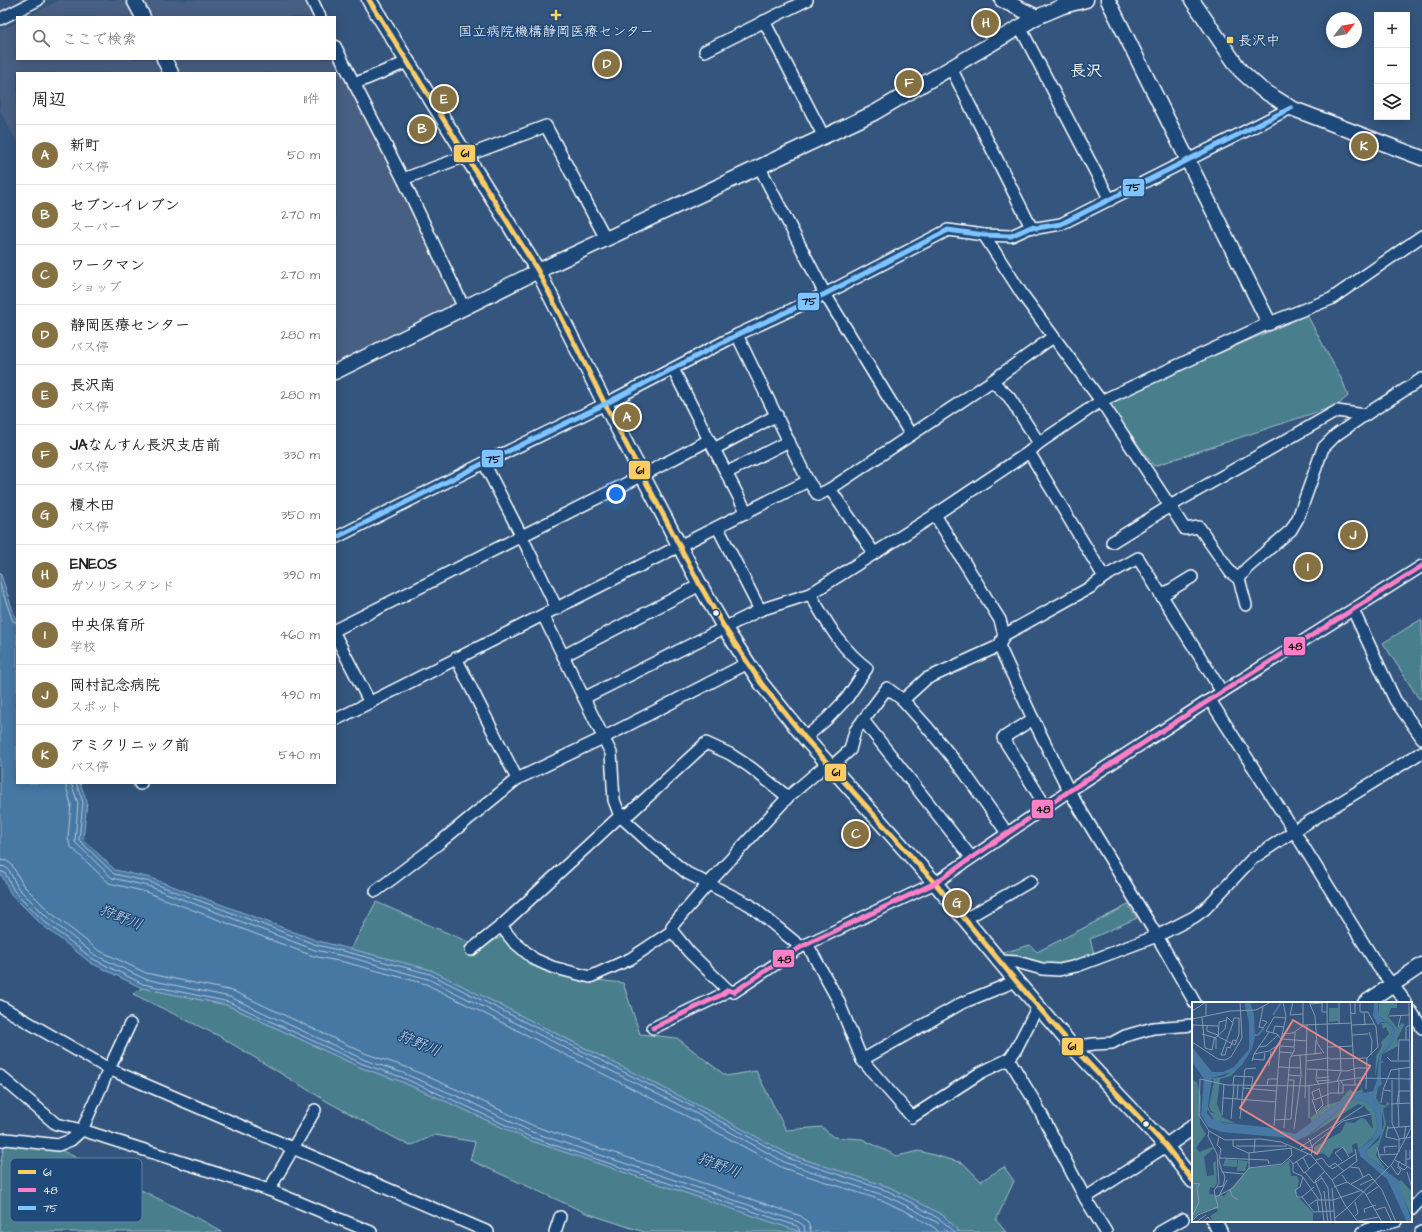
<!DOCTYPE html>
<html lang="ja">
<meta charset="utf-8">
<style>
:root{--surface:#fff;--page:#f2f2f2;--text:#222;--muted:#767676;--line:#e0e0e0;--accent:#857141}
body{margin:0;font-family:"Architects Daughter","Klee One",sans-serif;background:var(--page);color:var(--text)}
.controls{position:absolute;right:12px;top:12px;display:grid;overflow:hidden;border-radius:0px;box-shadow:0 2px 10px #0003}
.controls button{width:36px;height:36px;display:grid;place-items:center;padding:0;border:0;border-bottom:1px solid var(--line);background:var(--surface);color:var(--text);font:20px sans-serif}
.compass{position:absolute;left:1326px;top:12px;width:36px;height:36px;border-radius:50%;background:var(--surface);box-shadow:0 2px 10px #0003;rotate:59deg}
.you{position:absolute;left:616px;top:494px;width:14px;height:14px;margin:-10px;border:3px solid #fff;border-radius:50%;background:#1a73e8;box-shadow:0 0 0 6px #1a73e833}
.badge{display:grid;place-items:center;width:26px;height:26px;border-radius:50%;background:var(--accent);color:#fff;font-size:13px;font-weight:700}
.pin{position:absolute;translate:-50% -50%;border:2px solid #fff;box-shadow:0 1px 4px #0006}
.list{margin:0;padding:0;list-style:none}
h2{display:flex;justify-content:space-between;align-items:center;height:52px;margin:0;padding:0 16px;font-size:17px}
h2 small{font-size:13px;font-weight:400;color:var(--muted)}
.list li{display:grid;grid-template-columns:26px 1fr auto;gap:12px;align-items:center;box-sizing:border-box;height:60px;padding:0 16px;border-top:1px solid var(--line)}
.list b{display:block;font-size:15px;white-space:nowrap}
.list p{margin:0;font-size:13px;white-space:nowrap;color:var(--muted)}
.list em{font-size:13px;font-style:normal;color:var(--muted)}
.icon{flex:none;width:22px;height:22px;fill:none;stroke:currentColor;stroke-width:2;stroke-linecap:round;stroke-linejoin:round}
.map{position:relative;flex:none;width:1422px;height:1232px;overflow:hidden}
.search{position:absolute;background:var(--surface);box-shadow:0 2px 10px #0003;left:16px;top:16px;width:320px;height:44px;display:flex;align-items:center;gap:10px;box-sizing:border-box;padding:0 14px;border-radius:0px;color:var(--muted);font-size:15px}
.panel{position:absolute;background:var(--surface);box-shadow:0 2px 10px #0003;left:16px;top:72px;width:320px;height:712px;border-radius:0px}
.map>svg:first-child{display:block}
.built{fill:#475f82}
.green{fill:#4a7f8d;stroke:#a4bfc6}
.water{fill:#4778a4;stroke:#91aec8}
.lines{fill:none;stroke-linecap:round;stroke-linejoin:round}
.shore{stroke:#b5c9db;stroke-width:1}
.minor-casing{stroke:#fff;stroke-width:14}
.tertiary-casing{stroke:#fff;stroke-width:17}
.minor{stroke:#1f4a7a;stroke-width:11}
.tertiary{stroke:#1f4a7a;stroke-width:14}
.bus-1-casing{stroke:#1f4a7a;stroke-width:8}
.bus-2-casing{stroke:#1f4a7a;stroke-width:8}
.bus-3-casing{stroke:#1f4a7a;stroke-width:8}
.bus-1{stroke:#fdcc66;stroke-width:5}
.bus-2{stroke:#ff80c5;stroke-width:5}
.bus-3{stroke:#80c4ff;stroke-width:5}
.poi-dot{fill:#ffd166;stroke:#1f4a7a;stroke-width:1.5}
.bus-dot{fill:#fff;stroke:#1f4a7a;stroke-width:1.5}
.labels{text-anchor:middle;stroke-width:3;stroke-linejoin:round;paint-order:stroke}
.poi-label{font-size:14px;fill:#fff;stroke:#1f4a7a}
.water-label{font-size:15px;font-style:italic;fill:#d1dde8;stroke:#1f4a7a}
.quarter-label{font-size:16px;font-weight:bold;fill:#fff;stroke:#1f4a7a}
.inset-river{fill:none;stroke:#4778a4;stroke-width:2}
.inset-road{fill:none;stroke:#8599b1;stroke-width:1}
.view{fill:#e88989;fill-opacity:0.15;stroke:#e88989;stroke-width:2}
.inset-edge{fill:none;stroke:#fff;stroke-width:2}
.key{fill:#1f4a7a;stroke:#6280a2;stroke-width:1}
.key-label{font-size:11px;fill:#fff}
.line-badge{stroke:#1f4a7a;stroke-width:1.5}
.pale-badge-label{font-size:11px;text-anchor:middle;font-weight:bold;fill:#111}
</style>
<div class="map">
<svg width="1422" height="1232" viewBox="0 0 1422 1232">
<rect width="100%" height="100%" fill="#34557d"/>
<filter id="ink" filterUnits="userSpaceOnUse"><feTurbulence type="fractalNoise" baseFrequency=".025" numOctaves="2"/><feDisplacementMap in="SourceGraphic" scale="8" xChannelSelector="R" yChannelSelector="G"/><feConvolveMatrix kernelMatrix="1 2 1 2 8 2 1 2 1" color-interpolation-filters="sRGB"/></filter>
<g filter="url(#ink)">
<g class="built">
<polygon points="59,0 127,0 136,17 26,17"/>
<polygon points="144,0 309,0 317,17 153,17"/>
<polygon points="17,22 17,59 157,59 165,73 17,73 17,143 0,110 0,30"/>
<polygon points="335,53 459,302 335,364 335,73 181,73 174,59 335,59"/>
</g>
<g class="green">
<polygon points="1307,315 1343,382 1348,396 1338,405 1154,466 1107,402"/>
<polygon points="1420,620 1422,621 1422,697 1419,699 1383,643"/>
<path d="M376,902L480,947L504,936C512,944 519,954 528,960C550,976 596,980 623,983L640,1034L677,1038L726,1076L756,1071L786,1130L822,1127L833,1137L862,1139L897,1156L919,1151L963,1163L981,1181L1004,1167L1014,1181L996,1220L1006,1232H960L944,1216L889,1187L790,1155L707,1110L431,970L351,949Z"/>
<polygon points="1128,905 1137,918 1090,939 1095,957 1050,967 1022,957 994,957 992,956 1030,945 1037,952"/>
<polygon points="142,988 227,1005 362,1068 400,1081 463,1109 529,1140 801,1232 644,1232 586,1213 470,1160 475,1142 435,1135 410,1146 328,1102 219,1036 133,994"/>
<polygon points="4,1145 61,1150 207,1223 222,1232 0,1232 0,1166"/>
</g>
<polygon class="water" points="0,572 17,623 17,783 80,783 87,802 83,839 115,870 151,878 318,941 351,949 431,970 707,1110 790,1155 889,1187 915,1200 944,1216 960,1232 801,1232 529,1140 463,1109 400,1081 362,1068 227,1005 142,988 91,963 41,924 11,894 0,872"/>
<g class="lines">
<g class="shore">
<polyline points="0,584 12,619 14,622 17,622"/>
<polyline points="65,783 71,804 68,838 70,846 109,883 146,892 313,956 348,963 426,984 700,1123 783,1168 884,1201 909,1213 935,1228 938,1232"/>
<polyline points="71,783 78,803 75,842 112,878 148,886 315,950 349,957 428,979 703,1117 786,1163 886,1196 911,1208 938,1223 947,1232"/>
<polyline points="76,783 83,802 79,840 114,874 150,882 317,945 351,953 430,974 705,1113 788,1158 888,1191 914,1204 941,1220 955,1232"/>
<polyline points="0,860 7,861 12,865 23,885 51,913 98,950 146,973 233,991 367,1054 406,1067 469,1095 534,1126 801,1216 808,1222 811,1232"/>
<polyline points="0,866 5,867 9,870 18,888 47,917 95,955 145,979 230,997 365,1060 403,1073 466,1100 532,1132 799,1222 804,1226 805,1232"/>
<polyline points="0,871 5,873 14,891 44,921 93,959 143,984 229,1002 363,1064 401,1077 464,1105 530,1137 797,1226 799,1229 800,1232"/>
</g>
<g class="minor-casing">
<g id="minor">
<polyline points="312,0 320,17"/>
<polyline points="0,19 38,0"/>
<polyline points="764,21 824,137"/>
<polyline points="1020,27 1110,200"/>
<polyline points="335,46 403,179 464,308"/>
<polyline points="705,51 807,0"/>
<polyline points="951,68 1031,227"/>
<polyline points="354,84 407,62"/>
<polyline points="760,168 825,294 911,435"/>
<polyline points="403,179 466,156 546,126 606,239"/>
<polyline points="984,235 1022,294 1101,401 1185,529 1199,527 1231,573 1239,579"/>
<polyline points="737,335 808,481"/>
<polyline points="992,381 1009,397 1039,443"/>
<polyline points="709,440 714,449 777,415"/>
<polyline points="714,449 747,513"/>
<polyline points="1029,452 1104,577 1138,558 1222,692"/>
<polyline points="484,463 521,535 557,609"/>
<polyline points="726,473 789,441"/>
<polyline points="830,489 874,553"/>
<polyline points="935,515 1000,620 1004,635 999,646 1033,719 1069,791 1157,936 1195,1003"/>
<polyline points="718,528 760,610"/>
<polyline points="335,538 484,463 605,404 737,335 825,294 948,230 984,235 1011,236 1031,227 1037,228 1061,224 1291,108"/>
<polyline points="1112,542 1170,506 1337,411 1365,415"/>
<polyline points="1161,596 1192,577"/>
<polyline points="1246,605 1239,579 1247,568 1291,530 1298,518 1323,448 1336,435 1365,415 1422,379"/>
<polyline points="1353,610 1395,700 1422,738"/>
<polyline points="335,630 643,475 709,440 673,369"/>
<polyline points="335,635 370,703"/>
<polyline points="1004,635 1091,587 1104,577"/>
<polyline points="563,656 700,585"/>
<polyline points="456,658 517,779"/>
<polyline points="584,698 760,610 810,594 935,515 1029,452 1039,443 1101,401 1269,323 1331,299 1422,236"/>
<polyline points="903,700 928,728 964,772 1007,833"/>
<path d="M1210,700L1294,831L1377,965C1386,978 1397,989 1406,1003"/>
<polyline points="1033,719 1003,738 1046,807"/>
<polyline points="335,720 808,481 818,495 830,489 992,381 1053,337"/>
<polyline points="863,720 971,857"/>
<path d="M805,738L827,719L847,698L867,668C840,648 827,622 810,594"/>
<polyline points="832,766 850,750 855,731 887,688 903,700 926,679 999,646"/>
<polyline points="140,784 141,783"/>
<polyline points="788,797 750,767 730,754 706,743 630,813 620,816 652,845 687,873 750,905 801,947"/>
<polyline points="376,891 438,844 517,779 603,738 748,663"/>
<polyline points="965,919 1031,881"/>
<polyline points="501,926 513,941 534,959 552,967 590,977 630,959 672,931 672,926 708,884 788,797 828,763"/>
<polyline points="672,931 689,952 728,990"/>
<polyline points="807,944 838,1000 862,1060 912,1117 980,1073 1009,1059"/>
<polyline points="471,950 501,926 620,816 614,800 611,753 543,615"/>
<polyline points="1001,961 1017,962 1042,969 1059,970 1077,966 1157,936 1194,917 1205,909 1252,859 1294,831 1422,752"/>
<polyline points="0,1006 109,1069 130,1024"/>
<polyline points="1038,1006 1015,1051 1009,1059 1035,1102 1085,1198 1106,1232"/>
<polyline points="1411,1011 1422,1028"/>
<polyline points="653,1028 721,995 728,990 734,992 801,947 935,883 1069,791 1222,692 1422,566"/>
<polyline points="1073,1047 1094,1044 1112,1043 1125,1036 1153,1028 1193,1025"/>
<polyline points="862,1060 962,1003 1016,981"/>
<polyline points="0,1076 56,1124 82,1130 109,1069 488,1232"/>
<polyline points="0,1141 6,1139 58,1145 71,1140 82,1130 269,1190 371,1232"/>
<polyline points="269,1190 315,1110"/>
<polyline points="1085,1198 1166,1146"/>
<polyline points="1411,1210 1422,1198"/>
<polyline points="555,1232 560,1217"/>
<polyline points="1160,1232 1183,1219"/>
<polyline points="1363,1232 1378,1225 1397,1221"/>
<polyline points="1421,1232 1422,1232"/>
</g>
</g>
<g class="tertiary-casing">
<g id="tertiary">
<polyline points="134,0 143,17"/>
<polyline points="369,0 538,271 605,404 700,585 724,627 761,683 805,738 935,883 1016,981 1073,1047 1166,1146 1193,1181"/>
<polyline points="1002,0 1037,17"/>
<polyline points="1108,0 1269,323"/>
<polyline points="1192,0 1240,70 1261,89 1291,108 1422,158"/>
<polyline points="164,59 171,73"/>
<polyline points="335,372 538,271 874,113 1037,17 1063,6 1086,0"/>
<polyline points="1365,1003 1422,965"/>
<polyline points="1166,1146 1193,1127"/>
<polyline points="1214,1221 1220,1232"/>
</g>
</g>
<use href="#minor" class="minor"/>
<use href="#tertiary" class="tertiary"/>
<g class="bus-1-casing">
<polyline id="bus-1" points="369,0 538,271 605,404 700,585 724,627 761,683 805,738 935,883 1016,981 1073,1047 1166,1146 1193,1181"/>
</g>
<g class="bus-2-casing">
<polyline id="bus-2" points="653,1028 721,995 728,990 734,992 801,947 935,883 1069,791 1222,692 1422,566"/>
</g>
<g class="bus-3-casing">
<polyline id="bus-3" points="335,538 484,463 605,404 737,335 825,294 948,230 984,235 1011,236 1031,227 1037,228 1061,224 1291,108"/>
</g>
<use href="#bus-1" class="bus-1"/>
<use href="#bus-2" class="bus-2"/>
<use href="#bus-3" class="bus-3"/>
</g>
</g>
<g class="poi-dot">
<path d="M554 9h4v4h4v4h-4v4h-4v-4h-4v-4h4z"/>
<rect x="1226" y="36" width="8" height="8" rx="2"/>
</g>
<g class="bus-dot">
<circle cx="716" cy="613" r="3.5"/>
<circle cx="1146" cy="1124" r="3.5"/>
</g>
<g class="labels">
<g class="poi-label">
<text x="556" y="36">国立病院機構静岡医療センター</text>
<text x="1238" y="45" text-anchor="start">長沢中</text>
</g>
<g class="water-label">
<text transform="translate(121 917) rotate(22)" y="5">狩野川</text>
<text transform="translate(419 1043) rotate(23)" y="5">狩野川</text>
<text transform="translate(719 1165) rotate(21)" y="5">狩野川</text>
</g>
<g class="quarter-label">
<text x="1086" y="76">長沢</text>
</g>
</g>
<g transform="translate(1192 1002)">
<rect width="220" height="220" fill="#34557d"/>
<path d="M187,0H205V6H199L196,14L205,26L210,21L212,23L205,37L206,44L191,52L201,40L203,32L201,24L187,14ZM137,6H146V19L137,20ZM189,21H196L200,29L198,37L187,54L183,75L184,54L190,44L189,40L197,32L194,25L191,27ZM48,64L39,74L28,77L25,102L30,115L45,122L23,119L15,107L16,104L18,110L25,112L19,109L17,104L22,79L20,76L31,75ZM0,78L5,80L9,95L8,122L14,132L4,146L7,150L20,145L22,146L12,155L15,174L22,173L21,161L24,159L25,181L22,186L18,185L17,192L32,194L57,166L90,163L97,158L99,174H105L107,178L104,193L121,210V220H21L18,214L26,209L24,206L6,212L0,218ZM189,78L190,82L186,85L184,96L188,102L194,104L195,99L198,102L191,107L194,122L184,153L194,168L176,155L174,149L187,138L192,122L190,109L180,94ZM170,85L171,91L157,94L120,120L118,116L132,104L148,99L158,87L161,90L169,88ZM161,97L175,100L182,108L186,125L181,135L167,147V153L165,141L160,143L161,150L156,152L150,145L142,147L137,156L131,151L122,153V145L149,130L154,120L162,121L169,116L173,117L181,127L179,112L172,104L166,102L115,135ZM33,157L45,158V165L31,164ZM46,158L56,159L53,169H45ZM209,178L220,190V216L205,180Z" fill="#4a7f8d"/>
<path d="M52,0H58L62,12L63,35L60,47L50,63L40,70L20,76L15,111L20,117L32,121L74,125L103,132L157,94L181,89L185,78L187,55L200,31L195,21L189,20L186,23L181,14L182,0H186L187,14L201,25L203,33L201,40L190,52L189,59L193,60L189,61V79L180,94L190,109V131L174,149L176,155L206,178L220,220H215L195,177L168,154L167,147L180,137L186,125L182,108L175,100L161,97L115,134L104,139L97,136L29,130L16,125L9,113L12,77L0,60V45L20,70H31L42,65L57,47V20Z" fill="#4778a4"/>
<path class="inset-river" d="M81,13L89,1M203,31L212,22M61,33H66L72,26"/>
<path class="inset-road" d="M84,0H97M101,0L98,13L111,12M117,0L123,14L125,41L132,51M130,0V10H135M135,0L136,104M158,0L163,83M118,2L130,1M0,9L14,0M172,10L173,23M159,11L163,12V0M14,14V0M197,14L218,13M10,15L13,46L20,48L22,37L33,27L35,15M35,15L41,21L29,53H33L35,45M0,17L38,9L64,8L79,0M147,22V0M1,23L26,24M15,23V29L26,33M111,23V0M160,23L182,22M68,25L71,26L75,20L70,18M206,25L209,13M67,26L71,5M177,30L180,39L179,53M81,31L83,24L92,25M10,32L24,36V47M90,32L101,31L112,23L160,21M160,33L176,32M0,35L1,23M26,35L27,20L35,18M27,35L43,43L47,32V16H42L41,20M89,37L85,32L74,29L82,15L94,16M89,37L115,39M214,38V25L218,23M0,40L26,57L33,58L39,55L50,36L48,0M88,44L102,45M35,45L38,46L41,38L45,39M66,45L74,44L86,33M136,45L161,44M88,50L101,51M62,52L77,49L88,42M123,53L124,38M99,54L130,51M195,55L199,59H218M60,57L72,58L73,51M137,57L175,56L186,45L184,25L176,10H168V0M206,58L207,38H218M60,59L62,52L77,30M114,59L137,56M77,64L79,49M87,65L109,66M207,66V101M115,67L155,69L165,66H178V62M125,68L124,77L127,83M96,73L108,74M125,76L137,75M8,77L35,83L114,84L166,76L220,77M8,77L7,113L17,129L33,138L69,137L89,140L119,153L140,178L153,203L166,220M200,78V121L207,136V150M125,79L138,78M149,79L151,83H168V78M145,80L149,69L148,45M41,83L42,74L61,75L59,87M75,84L76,77H85M117,84V116M51,86L84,89M127,87L120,90L122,98L137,92M174,87L175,56M199,89L191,88L199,68L220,65M207,89H220M137,91H151V83M146,92L147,80M31,96L84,100M113,96L115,23M45,97L46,83M120,97L125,112M189,101L191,89M205,101L207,89M206,101L207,125M199,102L219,101M124,110L131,103L127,86M30,113L32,82M39,117L42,83M48,117L53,67L64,66M82,118L99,117L102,78H96M82,124L88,42L94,15L91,0M196,124L194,135L207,138M92,126L98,56L102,49L103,30M196,126L220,124M102,127L109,74L108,53M27,135L25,143L29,147L27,158L30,170L52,172L57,166V151M212,136L214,124M207,137L220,135M41,138V144L56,151L100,146M44,144H95M108,145L118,139L116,136M185,145L188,157L197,166M109,148L120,145L118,139L171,104M214,148V163M62,151L63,137M193,151L192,145L205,144M119,153L121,143L151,119L179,112M186,153L206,152M111,155L117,167M28,156L76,158L77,162M97,157L101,162V170L110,174L127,198M214,157H218V148M124,158L130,156L137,165L143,161L152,169M203,158L220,167M104,159L112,171M150,159L143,151L151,145L157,155M207,159L206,164L212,168L216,164M101,162L116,152M138,164L140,167L164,152M199,164L206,173L209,168L205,165M158,165L167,166L171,175M57,166L90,162L100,153L99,146M113,170L122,181L130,176M215,170L220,186M112,171L125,160M128,173L136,186L139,220M150,173L155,180L173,191L190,220M111,175L108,185L103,188L105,195H110L122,185M140,178L165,159L163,147M0,181L8,182L5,186L7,200L0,215M159,182L177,172L190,188L204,220M168,183L181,177M25,185L31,184L33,175L31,170M142,185L155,180M140,186L143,220M38,187L40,194L46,198M132,189L136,220M174,193L187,184M27,194L35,178M24,195L41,186L52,172M110,195L122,210L142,209M125,198L127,210M163,200L166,211L163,214M117,203L124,198H141L170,188M155,206L200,162L219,126L217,0M183,208L193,205L200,220M173,211L172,207L184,203M143,216L155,206M0,219L6,213L26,205L22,189L27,181L25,152L16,134L17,129M166,219L187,215M4,220L14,213M10,220L16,215L20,220M132,220L129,193L123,179L133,169"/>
<path class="view" d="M101,18L178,64L125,152L48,106Z"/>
<rect width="220" height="220" class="inset-edge"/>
</g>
<rect x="10" y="1158" width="132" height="64" rx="6" class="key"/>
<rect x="18" y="1170" width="18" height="4" fill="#fdcc66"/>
<rect x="18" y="1188" width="18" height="4" fill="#ff80c5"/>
<rect x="18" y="1206" width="18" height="4" fill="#80c4ff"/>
<g class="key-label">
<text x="43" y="1176">61</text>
<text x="43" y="1194">48</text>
<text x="43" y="1212">75</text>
</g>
<g class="line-badge">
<rect x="453" y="144" width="23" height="19" rx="4" fill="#fdcc66"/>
<rect x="1122" y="178" width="23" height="19" rx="4" fill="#80c4ff"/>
<rect x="797" y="292" width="23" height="19" rx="4" fill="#80c4ff"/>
<rect x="481" y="449" width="23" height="19" rx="4" fill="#80c4ff"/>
<rect x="628" y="460" width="23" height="20" rx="4" fill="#fdcc66"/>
<rect x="1283" y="636" width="23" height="20" rx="4" fill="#ff80c5"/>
<rect x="824" y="763" width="23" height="19" rx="4" fill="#fdcc66"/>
<rect x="1031" y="799" width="23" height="20" rx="4" fill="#ff80c5"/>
<rect x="772" y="949" width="23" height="19" rx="4" fill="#ff80c5"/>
<rect x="1061" y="1037" width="23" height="19" rx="4" fill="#fdcc66"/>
</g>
<g class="pale-badge-label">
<text x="465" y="157">61</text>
<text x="1133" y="191">75</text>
<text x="809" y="305">75</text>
<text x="493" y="463">75</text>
<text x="640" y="474">61</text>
<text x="1295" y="650">48</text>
<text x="836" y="776">61</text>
<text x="1043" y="813">48</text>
<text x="784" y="963">48</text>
<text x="1072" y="1050">61</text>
</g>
</svg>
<div class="controls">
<button>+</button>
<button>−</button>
<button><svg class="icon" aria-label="layers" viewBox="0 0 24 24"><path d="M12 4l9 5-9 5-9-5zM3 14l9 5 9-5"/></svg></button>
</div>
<svg class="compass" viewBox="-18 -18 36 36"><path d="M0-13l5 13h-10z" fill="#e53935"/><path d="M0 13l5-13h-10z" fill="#767676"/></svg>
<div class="you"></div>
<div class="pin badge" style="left:627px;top:417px">A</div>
<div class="pin badge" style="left:422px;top:129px">B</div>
<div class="pin badge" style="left:856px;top:834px">C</div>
<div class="pin badge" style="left:607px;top:64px">D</div>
<div class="pin badge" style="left:444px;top:99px">E</div>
<div class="pin badge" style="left:909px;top:83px">F</div>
<div class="pin badge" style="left:957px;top:903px">G</div>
<div class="pin badge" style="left:986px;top:23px">H</div>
<div class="pin badge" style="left:1308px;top:567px">I</div>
<div class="pin badge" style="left:1353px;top:535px">J</div>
<div class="pin badge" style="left:1364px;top:146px">K</div>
<div class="search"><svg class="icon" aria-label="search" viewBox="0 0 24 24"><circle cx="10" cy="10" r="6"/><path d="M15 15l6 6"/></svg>ここで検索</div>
<section class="panel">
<h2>周辺<small>11件</small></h2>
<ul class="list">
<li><span class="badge">A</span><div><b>新町</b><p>バス停</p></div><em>50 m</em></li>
<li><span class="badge">B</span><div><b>セブン-イレブン</b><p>スーパー</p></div><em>270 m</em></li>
<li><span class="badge">C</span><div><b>ワークマン</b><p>ショップ</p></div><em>270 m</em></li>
<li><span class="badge">D</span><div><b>静岡医療センター</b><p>バス停</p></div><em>280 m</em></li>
<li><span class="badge">E</span><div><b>長沢南</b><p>バス停</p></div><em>280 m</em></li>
<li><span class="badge">F</span><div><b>JAなんすん長沢支店前</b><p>バス停</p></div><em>330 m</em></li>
<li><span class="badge">G</span><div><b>榎木田</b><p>バス停</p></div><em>350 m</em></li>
<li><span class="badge">H</span><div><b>ENEOS</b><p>ガソリンスタンド</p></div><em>390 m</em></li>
<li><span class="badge">I</span><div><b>中央保育所</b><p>学校</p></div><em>460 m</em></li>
<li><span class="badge">J</span><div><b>岡村記念病院</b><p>スポット</p></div><em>490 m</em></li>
<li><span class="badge">K</span><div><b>アミクリニック前</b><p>バス停</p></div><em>540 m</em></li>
</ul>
</section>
</div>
